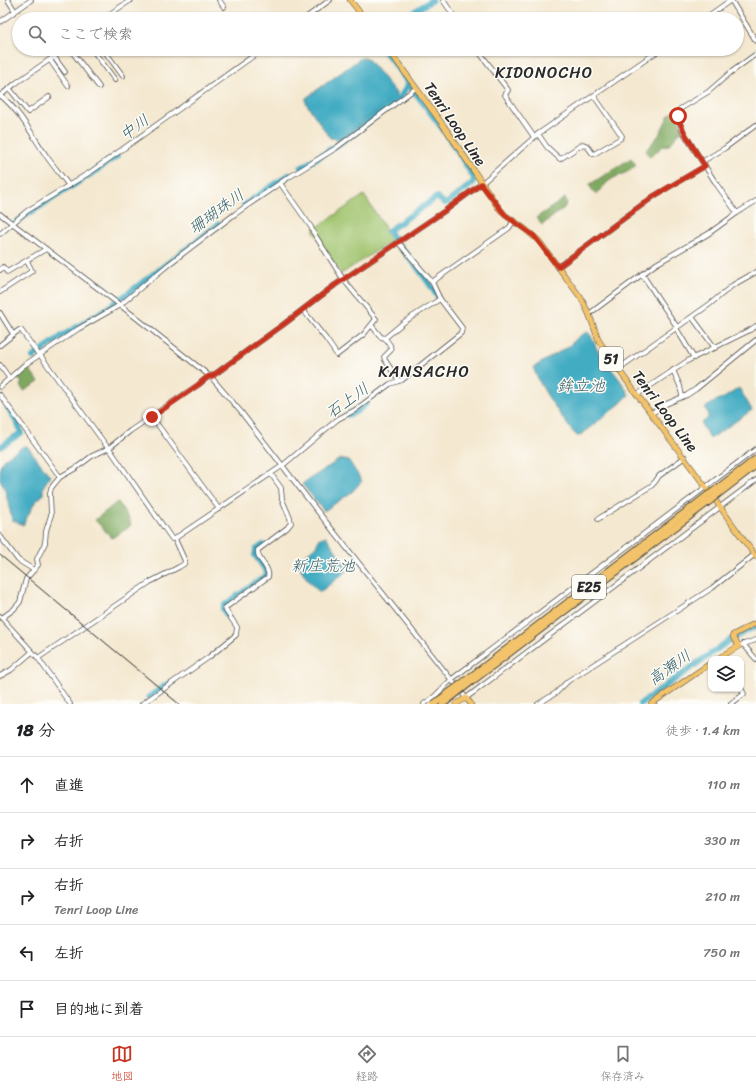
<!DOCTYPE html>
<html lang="ja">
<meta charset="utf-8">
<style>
:root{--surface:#fff;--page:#f2f2f2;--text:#202124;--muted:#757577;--line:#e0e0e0;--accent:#c8321e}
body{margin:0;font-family:Sriracha,"Klee One",sans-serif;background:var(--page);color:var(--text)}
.controls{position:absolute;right:12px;bottom:12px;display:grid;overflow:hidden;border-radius:8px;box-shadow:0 1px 3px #0004}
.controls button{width:36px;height:36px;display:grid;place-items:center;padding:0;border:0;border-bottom:1px solid var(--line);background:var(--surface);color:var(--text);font:20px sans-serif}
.stop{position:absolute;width:12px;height:12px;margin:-9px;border:3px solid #c8321e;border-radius:50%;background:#fff}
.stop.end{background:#c8321e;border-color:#fff;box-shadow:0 1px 4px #0008}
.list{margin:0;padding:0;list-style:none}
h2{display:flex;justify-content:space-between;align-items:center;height:52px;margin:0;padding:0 16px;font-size:17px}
h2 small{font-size:13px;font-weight:400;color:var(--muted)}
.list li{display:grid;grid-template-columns:26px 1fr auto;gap:12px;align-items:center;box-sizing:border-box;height:56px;padding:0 16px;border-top:1px solid var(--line)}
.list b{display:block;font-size:15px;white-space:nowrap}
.list p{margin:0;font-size:13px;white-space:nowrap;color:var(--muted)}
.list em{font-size:13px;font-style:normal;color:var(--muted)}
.icon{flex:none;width:22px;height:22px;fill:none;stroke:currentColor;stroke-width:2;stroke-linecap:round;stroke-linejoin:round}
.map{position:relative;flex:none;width:756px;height:704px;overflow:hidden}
.search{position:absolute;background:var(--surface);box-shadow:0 1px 3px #0004;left:12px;right:12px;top:12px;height:44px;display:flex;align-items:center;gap:10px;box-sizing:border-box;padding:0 14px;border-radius:22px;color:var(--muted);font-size:15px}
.sheet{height:332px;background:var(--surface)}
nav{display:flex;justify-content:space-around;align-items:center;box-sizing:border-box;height:56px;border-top:1px solid var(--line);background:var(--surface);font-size:11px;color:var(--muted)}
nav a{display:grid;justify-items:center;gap:2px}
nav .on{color:var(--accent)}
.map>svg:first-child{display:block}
.green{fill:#9fc36c;stroke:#65774c}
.forest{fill:#7fa960;stroke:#556a46}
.water{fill:#43acc3;stroke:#376c77}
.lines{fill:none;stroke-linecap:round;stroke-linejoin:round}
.river{stroke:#43acc3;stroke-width:6}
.minor-casing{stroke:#494744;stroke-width:5.5}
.major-casing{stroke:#494744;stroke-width:6}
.highway-casing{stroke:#494744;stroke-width:8}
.minor{stroke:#fff;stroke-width:4}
.major{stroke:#f2c36a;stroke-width:5}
.highway{stroke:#f2c36a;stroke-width:6}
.rail{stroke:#2b2b2b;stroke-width:1}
.highway-bridge-casing{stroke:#494744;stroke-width:8;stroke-linecap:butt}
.highway-bridge{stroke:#f2c36a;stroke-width:6}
.route{stroke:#c8321e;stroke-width:5}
.labels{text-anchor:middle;stroke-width:3;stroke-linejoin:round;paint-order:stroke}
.shield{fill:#fdfcf7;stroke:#6a6a68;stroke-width:1}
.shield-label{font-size:14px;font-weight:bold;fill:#2b2b2b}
.street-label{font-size:15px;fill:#2b2b2b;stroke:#fdfcf7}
.neighbourhood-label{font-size:16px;letter-spacing:1px;fill:#2b2b2b;stroke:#fdfcf7}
.water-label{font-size:16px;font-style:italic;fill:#355f68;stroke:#fdfcf7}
</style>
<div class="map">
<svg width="756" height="704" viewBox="0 0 756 704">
<rect width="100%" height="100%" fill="#fdfcf7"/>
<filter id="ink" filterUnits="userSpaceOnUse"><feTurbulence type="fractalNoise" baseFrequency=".025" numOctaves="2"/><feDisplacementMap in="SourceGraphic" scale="8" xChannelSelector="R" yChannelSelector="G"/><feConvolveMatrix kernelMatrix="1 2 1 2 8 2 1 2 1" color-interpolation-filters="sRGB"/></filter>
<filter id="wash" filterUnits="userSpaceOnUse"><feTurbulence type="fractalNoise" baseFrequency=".012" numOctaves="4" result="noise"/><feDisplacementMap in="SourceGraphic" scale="16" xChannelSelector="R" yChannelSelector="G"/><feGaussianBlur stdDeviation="0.9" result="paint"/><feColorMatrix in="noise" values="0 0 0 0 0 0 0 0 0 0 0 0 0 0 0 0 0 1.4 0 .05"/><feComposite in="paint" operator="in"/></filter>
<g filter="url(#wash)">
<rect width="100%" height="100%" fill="#f4e8d0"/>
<polygon class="green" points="364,195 393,240 341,274 313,230"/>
<g class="forest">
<polygon points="679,108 677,112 682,130 669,145 663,146 650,157 646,150 659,135 669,115"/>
<path d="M631,158L636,165C629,174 618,174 609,181C604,185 601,191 595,194L589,185Z"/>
<polygon points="565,198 567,203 564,208 542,225 536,218"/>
<polygon points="27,366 39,382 24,391 20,386 22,382 15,377"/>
<polygon points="117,502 119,503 129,519 131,525 112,538 95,520"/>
</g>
<g class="water">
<polygon points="361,58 367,58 396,93 395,97 339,139 330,138 306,103 306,98"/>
<path d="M587,332C593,335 594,345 598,351C606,364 624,382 629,395L621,403L579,436H577C569,429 532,376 534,367L569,346L578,337Z"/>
<polygon points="739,388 752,410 710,439 701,424 708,418 708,413 705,408 719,399 724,398"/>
<polygon points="24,446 27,446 50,476 43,487 43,495 35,502 23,525 12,520 5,489 0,479 0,467 4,459"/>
<polygon points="340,459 349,461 362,481 352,492 324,511 302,484"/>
<path d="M326,536L342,560L347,571L320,592C309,584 303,573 297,562L316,546L320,538Z"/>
</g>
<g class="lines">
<g class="river">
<polyline points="403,19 432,0"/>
<path d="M383,49L447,135L474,178L473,183L447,203H444L437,197L388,231C404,253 424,272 437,296"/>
<polyline points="301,168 337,145 401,96 409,84"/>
<polyline points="244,205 289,175"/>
<polyline points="16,222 25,216 94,172 117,156"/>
<polyline points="33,357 62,336 109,307 130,292 219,224"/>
<polyline points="348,415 357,411 366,404"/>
<polyline points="0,447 21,433 19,426 8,408"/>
<polyline points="228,617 223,609 225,605 267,575 267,572 255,555 256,550 263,545"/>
<polyline points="149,697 169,683"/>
<polyline points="640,704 730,640 752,628 756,628"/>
</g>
</g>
</g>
<g filter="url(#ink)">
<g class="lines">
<g class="minor-casing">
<g id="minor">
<polyline points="8,0 15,11"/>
<polyline points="219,0 224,7"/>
<polyline points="443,0 456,19"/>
<polyline points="731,0 756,41"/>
<polyline points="102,19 131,0"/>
<polyline points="304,19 330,0"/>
<polyline points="704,19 731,0"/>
<polyline points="0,22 31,0"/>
<polyline points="70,49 99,87"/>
<polyline points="92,49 115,80"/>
<polyline points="103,49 123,76"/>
<polyline points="477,49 508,90 505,95 534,137"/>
<polyline points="54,57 65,72"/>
<polyline points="50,60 68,86"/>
<polyline points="9,88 28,112 49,97"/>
<path d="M0,95C21,112 32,135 47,157C54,167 62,176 69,186"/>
<polyline points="0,96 16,83 65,49"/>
<polyline points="538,134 547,147 560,159 583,144 587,146 593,154 594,154 621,138 622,136 594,96"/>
<polyline points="703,162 705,160 725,148 756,125"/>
<polyline points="280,183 311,227 313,232 343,279 376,319 364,334 337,355 326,339 303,310"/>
<path d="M737,213L717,185L682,130C680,122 676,116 680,109L708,92L730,73L756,54"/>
<polyline points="0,214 120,305 211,377 241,412 315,508 466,698 756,480"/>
<polyline points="0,234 27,211 92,171 263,49"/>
<polyline points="558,267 654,196 705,166"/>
<polyline points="0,270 3,267 7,272 46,249"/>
<polyline points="642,274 677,327"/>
<polyline points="432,282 509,228 513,222"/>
<polyline points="0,292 32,271 27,261"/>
<polyline points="0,313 13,334"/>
<polyline points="589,314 656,264 708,234 737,213 756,201"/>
<polyline points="692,317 715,348"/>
<polyline points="372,326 381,337 385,338 390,345 391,350 384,357 385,360 399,381"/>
<polyline points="676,328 694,358"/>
<polyline points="385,338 404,322 440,299"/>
<polyline points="0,345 19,330 21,330 39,355"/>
<polyline points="40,355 108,448"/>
<polyline points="0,365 10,379"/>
<polyline points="618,369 710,304 733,285 756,272"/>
<polyline points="673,370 680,386 682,396"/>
<polyline points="211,377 284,324 335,285 446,210 481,184 538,134 661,49"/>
<polyline points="0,387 23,366 78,329 120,305 169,264 235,214 286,179 336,148 416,88"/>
<polyline points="638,394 689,360 750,330 756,326"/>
<polyline points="0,395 60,477"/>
<polyline points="652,413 666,404 687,395 696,389 756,340"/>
<polyline points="152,417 219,509"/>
<polyline points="598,519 651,486 655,482 659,476 685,457"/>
<polyline points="0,536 18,560 34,570"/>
<polyline points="175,539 177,537 282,466 338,419 355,410 390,384 402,380 461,333 462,328 440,299 432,282 398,242"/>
<polyline points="0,616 38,658 70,704"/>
<polyline points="2,618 14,609 20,602 26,579 38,565 37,559 45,543 46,531 51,515 50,493 51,488 60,477 76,468 92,456 109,448 130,431 198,385 209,376"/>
<polyline points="743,644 756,659"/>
<polyline points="741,645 756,640"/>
<polyline points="38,658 150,582 179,567 184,564 185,561 175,539 172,539 109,448"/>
<polyline points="0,676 11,670 32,652"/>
<path d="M142,704L209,657L236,635L237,627L226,611L225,608L268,577C271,567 256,560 258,550L287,528L291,523L290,518L282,499L281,488L271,474"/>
<polyline points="424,704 434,697 452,679 756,449"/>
<polyline points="538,704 556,693 568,681 712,588 754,555"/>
<polyline points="731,704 744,694 741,688"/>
</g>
</g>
<g class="major-casing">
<g id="major">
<polyline points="350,0 365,19"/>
<polyline points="388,49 448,132 498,207 505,215 525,229 539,241 581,298 589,314 599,341 618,369 705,486 756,557"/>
<polyline points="717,659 739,646 733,637 733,635 756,623"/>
<polyline points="456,704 466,698 471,704"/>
<polyline points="651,704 711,663"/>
</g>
</g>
<g class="highway-casing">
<g id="highway">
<polyline points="714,491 756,459"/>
<polyline points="717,495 756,465"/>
<polyline points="469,678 708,495"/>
<polyline points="471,682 711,500"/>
</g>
</g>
<use href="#minor" class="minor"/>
<use href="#major" class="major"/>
<use href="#highway" class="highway"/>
<polyline class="rail" points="0,555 179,704"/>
<g class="highway-bridge-casing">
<g id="highway-bridge">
<polyline points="708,495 714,491"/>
<polyline points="711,500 717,495"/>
<polyline points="434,704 469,678"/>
<polyline points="443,704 471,682"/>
</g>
</g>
<use href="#highway-bridge" class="highway-bridge"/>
</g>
</g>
<g class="lines" filter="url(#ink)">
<path class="route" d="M152,417L198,385L209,376L211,377L284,324L335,285L446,210L481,184L505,215L534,236L558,267L654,196L705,166C698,155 679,127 678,116"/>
</g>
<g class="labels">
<g class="shield">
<rect x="599" y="347" width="24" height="24" rx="3"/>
<rect x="572" y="575" width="34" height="24" rx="3"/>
</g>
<g class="shield-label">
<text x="611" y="364">51</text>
<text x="589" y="592">E25</text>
</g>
<g class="street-label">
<text transform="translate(455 124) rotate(56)" y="5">Tenri Loop Line</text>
<text transform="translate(665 411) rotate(53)" y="5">Tenri Loop Line</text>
</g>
<g class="neighbourhood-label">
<text x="544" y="78">KIDONOCHO</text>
<text x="424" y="377">KANSACHO</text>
</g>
<g class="water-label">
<text transform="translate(134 127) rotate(-36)" y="6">中川</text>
<text transform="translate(216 211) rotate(-36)" y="6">珊瑚珠川</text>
<text x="581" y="391">鉾立池</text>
<text transform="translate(347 400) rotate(-35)" y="6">石上川</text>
<text x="323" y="571">新庄荒池</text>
<text transform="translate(669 667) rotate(-35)" y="6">高瀬川</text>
</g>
</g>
</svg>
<div class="controls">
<button><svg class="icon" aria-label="layers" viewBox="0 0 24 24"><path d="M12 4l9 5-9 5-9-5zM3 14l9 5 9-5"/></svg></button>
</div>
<div class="stop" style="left:678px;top:116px"></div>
<div class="stop end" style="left:152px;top:417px"></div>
<div class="search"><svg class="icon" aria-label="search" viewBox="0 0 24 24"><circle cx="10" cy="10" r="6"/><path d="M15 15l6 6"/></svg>ここで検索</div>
</div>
<section class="sheet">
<h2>18 分<small>徒歩 · 1.4 km</small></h2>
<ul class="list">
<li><svg class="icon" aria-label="ahead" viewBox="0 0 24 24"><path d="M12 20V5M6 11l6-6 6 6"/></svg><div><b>直進</b></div><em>110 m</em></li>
<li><svg class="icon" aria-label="right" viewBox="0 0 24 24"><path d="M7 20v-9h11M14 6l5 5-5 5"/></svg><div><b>右折</b></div><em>330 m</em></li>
<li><svg class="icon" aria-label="right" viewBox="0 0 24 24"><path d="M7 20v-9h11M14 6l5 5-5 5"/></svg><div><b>右折</b><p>Tenri Loop Line</p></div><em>210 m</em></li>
<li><svg class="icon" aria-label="left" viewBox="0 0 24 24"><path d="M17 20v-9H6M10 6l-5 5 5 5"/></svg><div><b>左折</b></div><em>750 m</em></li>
<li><svg class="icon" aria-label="arrive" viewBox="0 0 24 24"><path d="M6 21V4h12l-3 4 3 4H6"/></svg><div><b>目的地に到着</b></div></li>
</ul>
</section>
<nav>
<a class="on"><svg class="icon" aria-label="map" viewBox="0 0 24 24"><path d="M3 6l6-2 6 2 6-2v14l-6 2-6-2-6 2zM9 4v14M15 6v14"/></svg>地図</a>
<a><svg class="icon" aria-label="directions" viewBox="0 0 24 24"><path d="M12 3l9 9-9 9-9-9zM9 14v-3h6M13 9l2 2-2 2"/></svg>経路</a>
<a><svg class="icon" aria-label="saved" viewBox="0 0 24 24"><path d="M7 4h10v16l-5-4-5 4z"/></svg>保存済み</a>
</nav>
